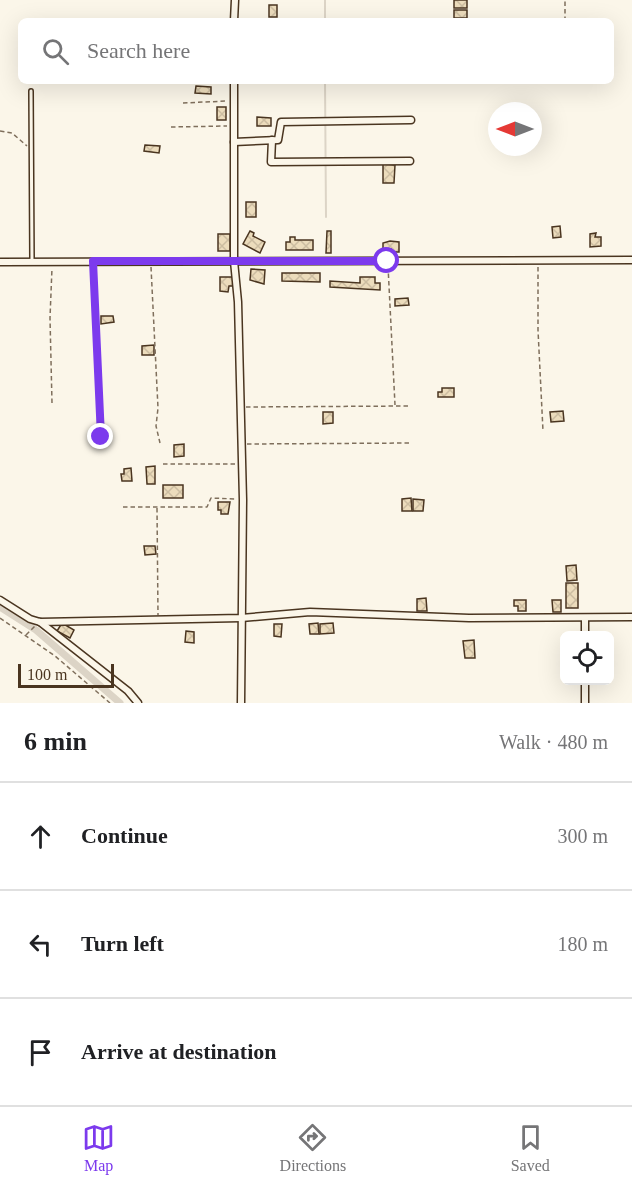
<!DOCTYPE html>
<meta charset="utf-8">
<style>
:root{--surface:#fff;--page:#f2f2f2;--text:#202124;--muted:#757577;--line:#e0e0e0;--accent:#7c3aed}
body{margin:0;font-family:Georgia,serif;background:var(--page);color:var(--text)}
.controls{position:absolute;right:18px;bottom:18px;display:grid;overflow:hidden;border-radius:9px;box-shadow:0 6px 24px #0002}
.controls button{width:54px;height:54px;display:grid;place-items:center;padding:0;border:0;border-bottom:2px solid var(--line);background:var(--surface);color:var(--text);font:30px sans-serif}
.compass{position:absolute;left:488px;top:102px;width:54px;height:54px;border-radius:50%;background:var(--surface);box-shadow:0 6px 24px #0002;rotate:270deg}
.scale{position:absolute;left:18px;bottom:15px;width:96px;box-sizing:border-box;padding-left:6px;border:3px solid #4a3520;border-top:0;font-size:16px;line-height:21px;white-space:nowrap;color:#4a3520;-webkit-text-stroke:4px #fbf6e9;paint-order:stroke}
.stop{position:absolute;width:18px;height:18px;margin:-14px;border:4px solid #7c3aed;border-radius:50%;background:#fff}
.stop.end{background:#7c3aed;border-color:#fff;box-shadow:0 2px 6px #0008}
.list{margin:0;padding:0;list-style:none}
h2{display:flex;justify-content:space-between;align-items:center;height:78px;margin:0;padding:0 24px;font-size:26px}
h2 small{font-size:20px;font-weight:400;color:var(--muted)}
.list li{display:grid;grid-template-columns:39px 1fr auto;gap:18px;align-items:center;box-sizing:border-box;height:108px;padding:0 24px;border-top:2px solid var(--line)}
.list b{display:block;font-size:22px;white-space:nowrap}
.list em{font-size:20px;font-style:normal;color:var(--muted)}
.icon{flex:none;width:33px;height:33px;fill:none;stroke:currentColor;stroke-width:2;stroke-linecap:round;stroke-linejoin:round}
.map{position:relative;flex:none;width:632px;height:703px;overflow:hidden}
.search{position:absolute;background:var(--surface);box-shadow:0 6px 24px #0002;left:18px;right:18px;top:18px;height:66px;display:flex;align-items:center;gap:15px;box-sizing:border-box;padding:0 21px;border-radius:9px;color:var(--muted);font-size:22px}
.sheet{height:402px;background:var(--surface)}
nav{display:flex;justify-content:space-around;align-items:center;box-sizing:border-box;height:84px;border-top:2px solid var(--line);background:var(--surface);font-size:16px;color:var(--muted)}
nav a{display:grid;justify-items:center;gap:3px}
nav .on{color:var(--accent)}
.map>svg:first-child{display:block}
.lines{fill:none;stroke-linecap:round;stroke-linejoin:round}
.stream{stroke:#dcd4c6;stroke-width:2}
.canal{stroke:#dcd4c6;stroke-width:7}
.building{fill:url(#building-cross-hatch);stroke:#4a3520;stroke-width:1.5}
.lane-casing{stroke:#4a3520;stroke-width:6}
.street-casing{stroke:#4a3520;stroke-width:9}
.path{stroke:#7f6f5c;stroke-width:1.5;stroke-dasharray:4.5 3;stroke-linecap:butt}
.lane{stroke:#fbf6e9;stroke-width:3}
.street{stroke:#fbf6e9;stroke-width:6}
.route{stroke:#7c3aed;stroke-width:8}
</style>
<div class="map">
<svg width="632" height="703" viewBox="0 0 632 703">
<defs>
<pattern id="building-cross-hatch" width="8" height="8" patternUnits="userSpaceOnUse" patternTransform="scale(1.5)"><rect width="8" height="8" fill="#ecdcbc"/><path d="M0 0l8 8M0 8l8-8" fill="none" stroke="#ccbda1"/></pattern>
</defs>
<rect width="100%" height="100%" fill="#fbf6e9"/>
<g class="lines">
<g class="stream">
<polyline points="325,0 325,21"/>
<polyline points="325,81 326,217"/>
</g>
<polyline class="canal" points="0,607 36,630 120,703"/>
</g>
<g class="building">
<rect x="454" y="0" width="13" height="8"/>
<rect x="269" y="5" width="8" height="12"/>
<rect x="454" y="10" width="13" height="8"/>
<polygon points="196,86 211,87 211,94 195,93"/>
<rect x="217" y="107" width="9" height="13"/>
<polygon points="257,117 271,118 271,126 257,126"/>
<polygon points="145,145 160,146 159,153 144,151"/>
<polygon points="383,164 395,165 394,183 383,183"/>
<rect x="246" y="202" width="10" height="15"/>
<polygon points="560,226 561,237 553,238 552,227"/>
<polygon points="250,231 254,233 253,236 265,242 260,253 243,244"/>
<polygon points="327,231 331,231 331,253 326,253"/>
<polygon points="596,233 595,237 601,237 601,246 590,247 590,234"/>
<rect x="218" y="234" width="12" height="17"/>
<polygon points="290,237 295,237 295,240 313,240 313,250 286,250 286,242 290,242"/>
<polygon points="390,241 399,242 399,252 391,252 391,249 389,249 389,252 383,252 383,243"/>
<polygon points="251,269 265,270 264,284 250,280"/>
<polygon points="282,273 320,273 320,282 282,281"/>
<polygon points="220,277 234,277 233,286 229,286 228,292 220,291"/>
<polygon points="360,277 375,277 375,283 380,283 380,290 330,287 330,281 360,283"/>
<polygon points="408,298 409,305 395,306 395,299"/>
<polygon points="101,316 113,316 114,322 101,324"/>
<polygon points="154,345 154,355 142,355 142,346"/>
<polygon points="442,388 454,388 454,397 438,397 438,392 442,392"/>
<polygon points="563,411 564,421 551,422 550,412"/>
<polygon points="323,412 333,412 333,423 323,424"/>
<polygon points="184,444 184,456 174,457 174,445"/>
<polygon points="155,466 155,484 147,484 146,467"/>
<polygon points="131,468 132,481 122,481 121,474 124,474 124,469"/>
<rect x="163" y="485" width="20" height="13"/>
<polygon points="411,498 412,511 402,511 402,499"/>
<polygon points="413,499 424,500 423,511 413,511"/>
<polygon points="218,502 230,502 228,514 221,514 221,510 218,510"/>
<polygon points="144,546 155,546 156,554 145,555"/>
<polygon points="576,565 577,580 567,581 566,566"/>
<rect x="566" y="583" width="12" height="25"/>
<polygon points="426,598 427,611 417,611 417,599"/>
<polygon points="514,600 526,600 526,611 518,611 518,606 514,606"/>
<polygon points="552,600 561,600 561,612 553,612"/>
<polygon points="62,623 74,630 70,638 57,631"/>
<polygon points="318,623 319,634 310,634 309,624"/>
<polygon points="333,623 334,633 320,634 320,624"/>
<polygon points="274,624 282,624 281,637 274,636"/>
<polygon points="186,631 194,632 194,643 185,642"/>
<polygon points="474,640 475,658 465,658 463,641"/>
</g>
<g class="lines">
<g class="lane-casing">
<polyline id="lane" points="31,91 32,260"/>
</g>
<g class="street-casing">
<g id="street">
<polyline points="234,21 235,0"/>
<polyline points="234,81 234,261 238,302 243,500 241,703"/>
<polyline points="272,140 271,162 410,161"/>
<polyline points="234,142 278,140 281,122 411,120"/>
<polyline points="0,262 632,260"/>
<polyline points="0,600 30,619 40,622 241,618 310,612 469,618 632,617"/>
<polyline points="40,622 128,691 138,703"/>
<polyline points="585,636 585,618"/>
<polyline points="585,703 585,680"/>
</g>
</g>
<g class="path">
<polyline points="565,21 565,0"/>
<polyline points="183,103 227,101"/>
<polyline points="171,127 227,126"/>
<polyline points="0,131 12,133 27,146"/>
<polyline points="388,266 395,405"/>
<polyline points="151,267 158,408 156,426 160,443"/>
<polyline points="538,267 538,330 543,431"/>
<polyline points="94,268 101,437"/>
<polyline points="52,403 50,318 52,268"/>
<polyline points="246,407 408,406"/>
<polyline points="247,444 411,443"/>
<polyline points="163,464 235,464"/>
<polyline points="123,507 207,507 211,498 236,499"/>
<polyline points="157,508 158,615"/>
<polyline points="0,618 55,656 110,703"/>
<polyline points="26,635 35,626"/>
</g>
<use href="#lane" class="lane"/>
<use href="#street" class="street"/>
</g>
<g class="lines">
<polyline class="route" points="101,437 93,261 387,261"/>
</g>
</svg>
<div class="controls">
<button><svg class="icon" aria-label="locate" viewBox="0 0 24 24"><circle cx="12" cy="12" r="6"/><path d="M12 2v4M12 18v4M2 12h4M18 12h4"/></svg></button>
</div>
<svg class="compass" viewBox="-18 -18 36 36"><path d="M0-13l5 13h-10z" fill="#e53935"/><path d="M0 13l5-13h-10z" fill="#757577"/></svg>
<div class="scale">100 m</div>
<div class="stop" style="left:387px;top:261px"></div>
<div class="stop end" style="left:101px;top:437px"></div>
<div class="search"><svg class="icon" aria-label="search" viewBox="0 0 24 24"><circle cx="10" cy="10" r="6"/><path d="M15 15l6 6"/></svg>Search here</div>
</div>
<section class="sheet">
<h2>6 min<small>Walk · 480 m</small></h2>
<ul class="list">
<li><svg class="icon" aria-label="ahead" viewBox="0 0 24 24"><path d="M12 20V5M6 11l6-6 6 6"/></svg><div><b>Continue</b></div><em>300 m</em></li>
<li><svg class="icon" aria-label="left" viewBox="0 0 24 24"><path d="M17 20v-9H6M10 6l-5 5 5 5"/></svg><div><b>Turn left</b></div><em>180 m</em></li>
<li><svg class="icon" aria-label="arrive" viewBox="0 0 24 24"><path d="M6 21V4h12l-3 4 3 4H6"/></svg><div><b>Arrive at destination</b></div></li>
</ul>
</section>
<nav>
<a class="on"><svg class="icon" aria-label="map" viewBox="0 0 24 24"><path d="M3 6l6-2 6 2 6-2v14l-6 2-6-2-6 2zM9 4v14M15 6v14"/></svg>Map</a>
<a><svg class="icon" aria-label="directions" viewBox="0 0 24 24"><path d="M12 3l9 9-9 9-9-9zM9 14v-3h6M13 9l2 2-2 2"/></svg>Directions</a>
<a><svg class="icon" aria-label="saved" viewBox="0 0 24 24"><path d="M7 4h10v16l-5-4-5 4z"/></svg>Saved</a>
</nav>
